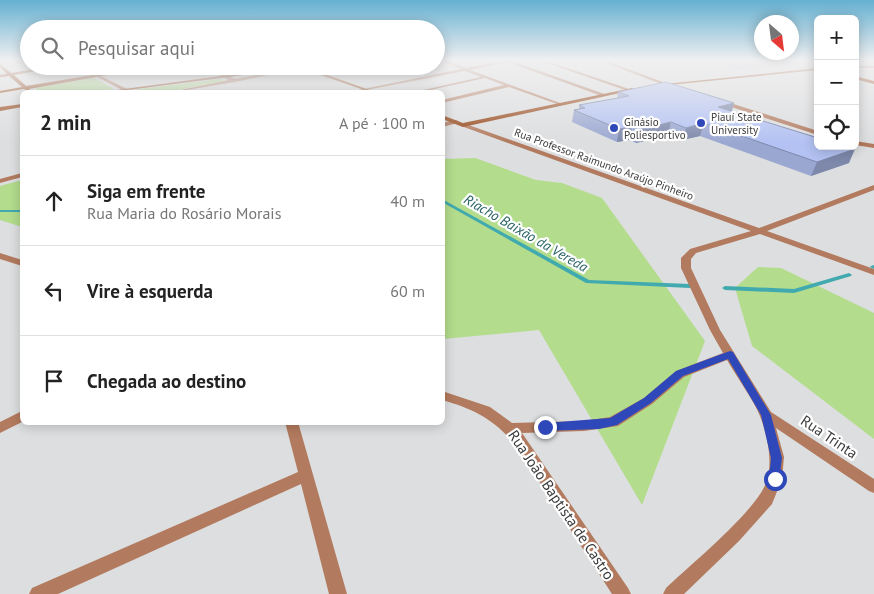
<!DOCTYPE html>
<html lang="pt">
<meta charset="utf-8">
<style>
:root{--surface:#fff;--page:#f2f2f2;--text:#222;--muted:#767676;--line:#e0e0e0}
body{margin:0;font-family:"PT Sans",sans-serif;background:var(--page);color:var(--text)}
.controls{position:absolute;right:15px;top:15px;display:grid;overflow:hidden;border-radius:8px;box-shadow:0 2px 12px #0003}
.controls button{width:45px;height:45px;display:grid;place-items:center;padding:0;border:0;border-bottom:1px solid var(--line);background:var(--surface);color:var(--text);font:25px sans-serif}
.compass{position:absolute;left:754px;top:15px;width:45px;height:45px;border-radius:50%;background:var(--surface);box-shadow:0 2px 12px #0003;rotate:152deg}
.stop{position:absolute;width:15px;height:15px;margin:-11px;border:4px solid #2f48b9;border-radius:50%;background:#fff}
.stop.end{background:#2f48b9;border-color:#fff;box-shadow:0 1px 5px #0008}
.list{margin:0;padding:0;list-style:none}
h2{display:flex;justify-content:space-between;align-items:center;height:65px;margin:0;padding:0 20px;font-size:21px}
h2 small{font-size:16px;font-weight:400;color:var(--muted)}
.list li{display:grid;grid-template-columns:32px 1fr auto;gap:15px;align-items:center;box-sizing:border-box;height:90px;padding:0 20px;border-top:1px solid var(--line)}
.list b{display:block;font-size:19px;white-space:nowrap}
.list p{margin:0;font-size:16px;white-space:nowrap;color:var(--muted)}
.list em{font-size:16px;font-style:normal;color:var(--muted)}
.icon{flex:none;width:28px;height:28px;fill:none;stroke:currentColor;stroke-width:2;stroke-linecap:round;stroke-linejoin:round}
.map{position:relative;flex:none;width:874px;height:594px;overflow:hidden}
.search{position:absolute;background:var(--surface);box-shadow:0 2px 12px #0003;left:20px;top:20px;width:425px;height:55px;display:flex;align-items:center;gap:12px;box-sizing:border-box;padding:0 18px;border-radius:28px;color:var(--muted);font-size:19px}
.panel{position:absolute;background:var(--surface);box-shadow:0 2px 12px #0003;left:20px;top:90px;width:425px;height:335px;border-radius:8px}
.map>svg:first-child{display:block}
.built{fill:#cfd2da}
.green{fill:#b3dc8d}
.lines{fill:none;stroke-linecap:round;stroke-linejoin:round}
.stream{fill:#41aaaf;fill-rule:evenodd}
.street{fill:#b27a5e;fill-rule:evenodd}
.secondary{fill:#964617;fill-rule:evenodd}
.wall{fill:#9aa7d1}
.shaded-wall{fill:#7d88aa}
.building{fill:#b3c2f3;stroke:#7d88aa}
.route{fill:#2f48b9}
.poi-dot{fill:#2f48b9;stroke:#fff;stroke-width:2}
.labels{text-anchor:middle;stroke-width:4.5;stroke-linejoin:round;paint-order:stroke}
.far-poi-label{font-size:11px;fill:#3a3a3b;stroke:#fff;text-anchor:start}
.far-street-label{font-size:11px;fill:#3a3a3b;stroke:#fff}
.water-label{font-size:14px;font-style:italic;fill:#296264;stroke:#fff}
.near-street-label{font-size:15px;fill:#3a3a3b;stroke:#fff}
</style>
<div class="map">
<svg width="874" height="594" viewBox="0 0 874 594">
<rect width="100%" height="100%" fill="#dddedf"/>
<polygon class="built" points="715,60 760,60 777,67 734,70"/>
<g class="green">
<polygon points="94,78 114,89 92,92 40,92 35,88"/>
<polygon points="221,79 225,81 166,92 136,92 133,90"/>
<polygon points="475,158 536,180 562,183 602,198 705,341 642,505 539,330 443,339 442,159"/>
<polygon points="22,180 22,227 0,220 0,186"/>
<polygon points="758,267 781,268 874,313 874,439 752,346 735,288"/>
</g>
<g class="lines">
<g class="stream">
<polygon points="442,199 589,280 690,284 693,286 690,288 586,283 442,202"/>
<rect x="0" y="210" width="22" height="2"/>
<polygon points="874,265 874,269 870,267 871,266"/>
<polygon points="849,273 852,275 851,276 794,293 725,290 722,288 725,286 794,289"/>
</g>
<g class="street">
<polygon points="439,60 445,60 466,68 506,60 514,60 512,61 607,95 602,96 507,62 470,70 560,103 560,105 509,87 442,103 442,100 504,85 485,78 421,92 415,92 481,77 465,71 356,92 349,92 461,69"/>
<polygon points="538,60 544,60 632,90 628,91"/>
<polygon points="598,60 604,60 676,87 672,88"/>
<polygon points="200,66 206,66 235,79 302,66 312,66 235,82 174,92 176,91 229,80"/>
<rect x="855" y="66" width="19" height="2"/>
<polygon points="99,75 131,91 131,92 126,92 97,77"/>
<polygon points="721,100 818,131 818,135 719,103 719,101"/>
<polygon points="456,120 458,121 458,123 442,127 442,123"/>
<path d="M463,123L759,228L874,185V190L767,231L874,269V275L760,234L696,253L691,259V268L720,330L771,412L874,479V493L869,491L776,428L784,457L782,479L772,504L739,541L684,594H663L666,588C690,565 759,509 767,480C773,461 767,434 760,416C753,399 736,376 727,360L684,377L652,404L618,426L584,431L522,433L628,588L631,594H612L515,444C493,419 474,409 442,400V391L490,407L512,423L584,421L610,417L644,398L676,371L723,353L710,330L681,268V258L690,249L751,231L461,126L460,125Z"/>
<polygon points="855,141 874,144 874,148 855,145"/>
<polygon points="22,173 22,177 0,183 0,179"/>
<polygon points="0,253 22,260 22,266 0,259"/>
<polygon points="22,411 22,422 0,433 0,422"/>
<polygon points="285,422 298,422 347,594 329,594 301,484 58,594 29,594 32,588 298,472"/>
</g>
<g class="secondary">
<polygon points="809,60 818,61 818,64 810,61"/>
<polygon points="0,64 11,73 53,66 65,66 14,75 26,86 147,66 158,66 29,89 31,91 29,92 24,89 0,93 0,91 22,87 9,76 0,77 0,75 7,74 0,67"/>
<polygon points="295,66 302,66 375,92 370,92 300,68 112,92 102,92"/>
<polygon points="818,68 818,70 658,86 656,85"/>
<polygon points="855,76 874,81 874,84 855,79"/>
<polygon points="632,88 634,90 463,127 442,119 442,115 463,123"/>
<polygon points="22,104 22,107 0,111 0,107"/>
</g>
</g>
<polygon class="wall" points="618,92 732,111 849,163 811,176 700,136 682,140 668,135 636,143 629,140 617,142 572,122 574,110 579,109 579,105 617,98"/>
<g class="shaded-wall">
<polygon points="734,103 731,115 718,107"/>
<polygon points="671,122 668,135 636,143 638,130"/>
<polygon points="704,123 700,136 682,140 686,128"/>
<polygon points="632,127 629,140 617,142 619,129"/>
<polygon points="855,149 849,163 811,176 817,162"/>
</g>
<polygon class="building" points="666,82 734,103 718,107 818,138 818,146 845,146 855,149 817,162 704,123 686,128 671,122 638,130 632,127 619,129 574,110 585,108 579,105 629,96 618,92"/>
<linearGradient id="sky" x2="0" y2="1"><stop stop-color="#65b0d1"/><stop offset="0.42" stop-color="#f0f0f1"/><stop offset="1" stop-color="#f0f0f1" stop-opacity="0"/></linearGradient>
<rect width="874" height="143" fill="url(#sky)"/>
<polygon class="route" points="730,351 733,352 771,415 782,458 779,482 771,482 769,479 771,458 761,415 728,359 683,376 651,403 617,425 599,429 545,431 540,427 545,423 610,418 644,398 676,371"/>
<g class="poi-dot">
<circle cx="701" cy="123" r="5"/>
<circle cx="614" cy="128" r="5"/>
</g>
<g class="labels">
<g class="far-poi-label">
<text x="711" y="121">Piauí State<tspan x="711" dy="13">University</tspan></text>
<text x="624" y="126">Ginásio<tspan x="624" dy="13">Poliesportivo</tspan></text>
</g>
<g class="far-street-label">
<text transform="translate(604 164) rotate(20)" y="4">Rua Professor Raimundo Araújo Pinheiro</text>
</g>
<g class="water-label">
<text transform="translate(526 233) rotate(30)" y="5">Riacho Baixão da Vereda</text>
</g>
<g class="near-street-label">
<text transform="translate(829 437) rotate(34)" y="5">Rua Trinta</text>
<text transform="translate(561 505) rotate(56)" y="5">Rua João Baptista de Castro</text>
</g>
</g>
</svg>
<div class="controls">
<button>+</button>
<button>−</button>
<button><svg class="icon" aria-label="locate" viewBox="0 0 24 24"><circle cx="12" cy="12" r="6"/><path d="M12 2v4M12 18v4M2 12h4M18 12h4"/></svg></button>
</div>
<svg class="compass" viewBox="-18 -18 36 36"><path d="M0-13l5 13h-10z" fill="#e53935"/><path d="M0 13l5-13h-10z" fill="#767676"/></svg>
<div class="stop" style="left:775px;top:479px"></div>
<div class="stop end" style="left:545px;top:427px"></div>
<div class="search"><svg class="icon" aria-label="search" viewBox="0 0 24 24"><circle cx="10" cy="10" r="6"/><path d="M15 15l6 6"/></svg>Pesquisar aqui</div>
<section class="panel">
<h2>2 min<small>A pé · 100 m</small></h2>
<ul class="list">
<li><svg class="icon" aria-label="ahead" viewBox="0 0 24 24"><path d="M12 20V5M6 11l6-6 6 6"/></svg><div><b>Siga em frente</b><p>Rua Maria do Rosário Morais</p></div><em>40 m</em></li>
<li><svg class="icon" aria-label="left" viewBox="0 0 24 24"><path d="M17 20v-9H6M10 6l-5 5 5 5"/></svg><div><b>Vire à esquerda</b></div><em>60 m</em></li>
<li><svg class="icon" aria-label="arrive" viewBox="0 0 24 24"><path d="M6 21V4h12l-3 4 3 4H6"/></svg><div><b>Chegada ao destino</b></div></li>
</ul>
</section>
</div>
